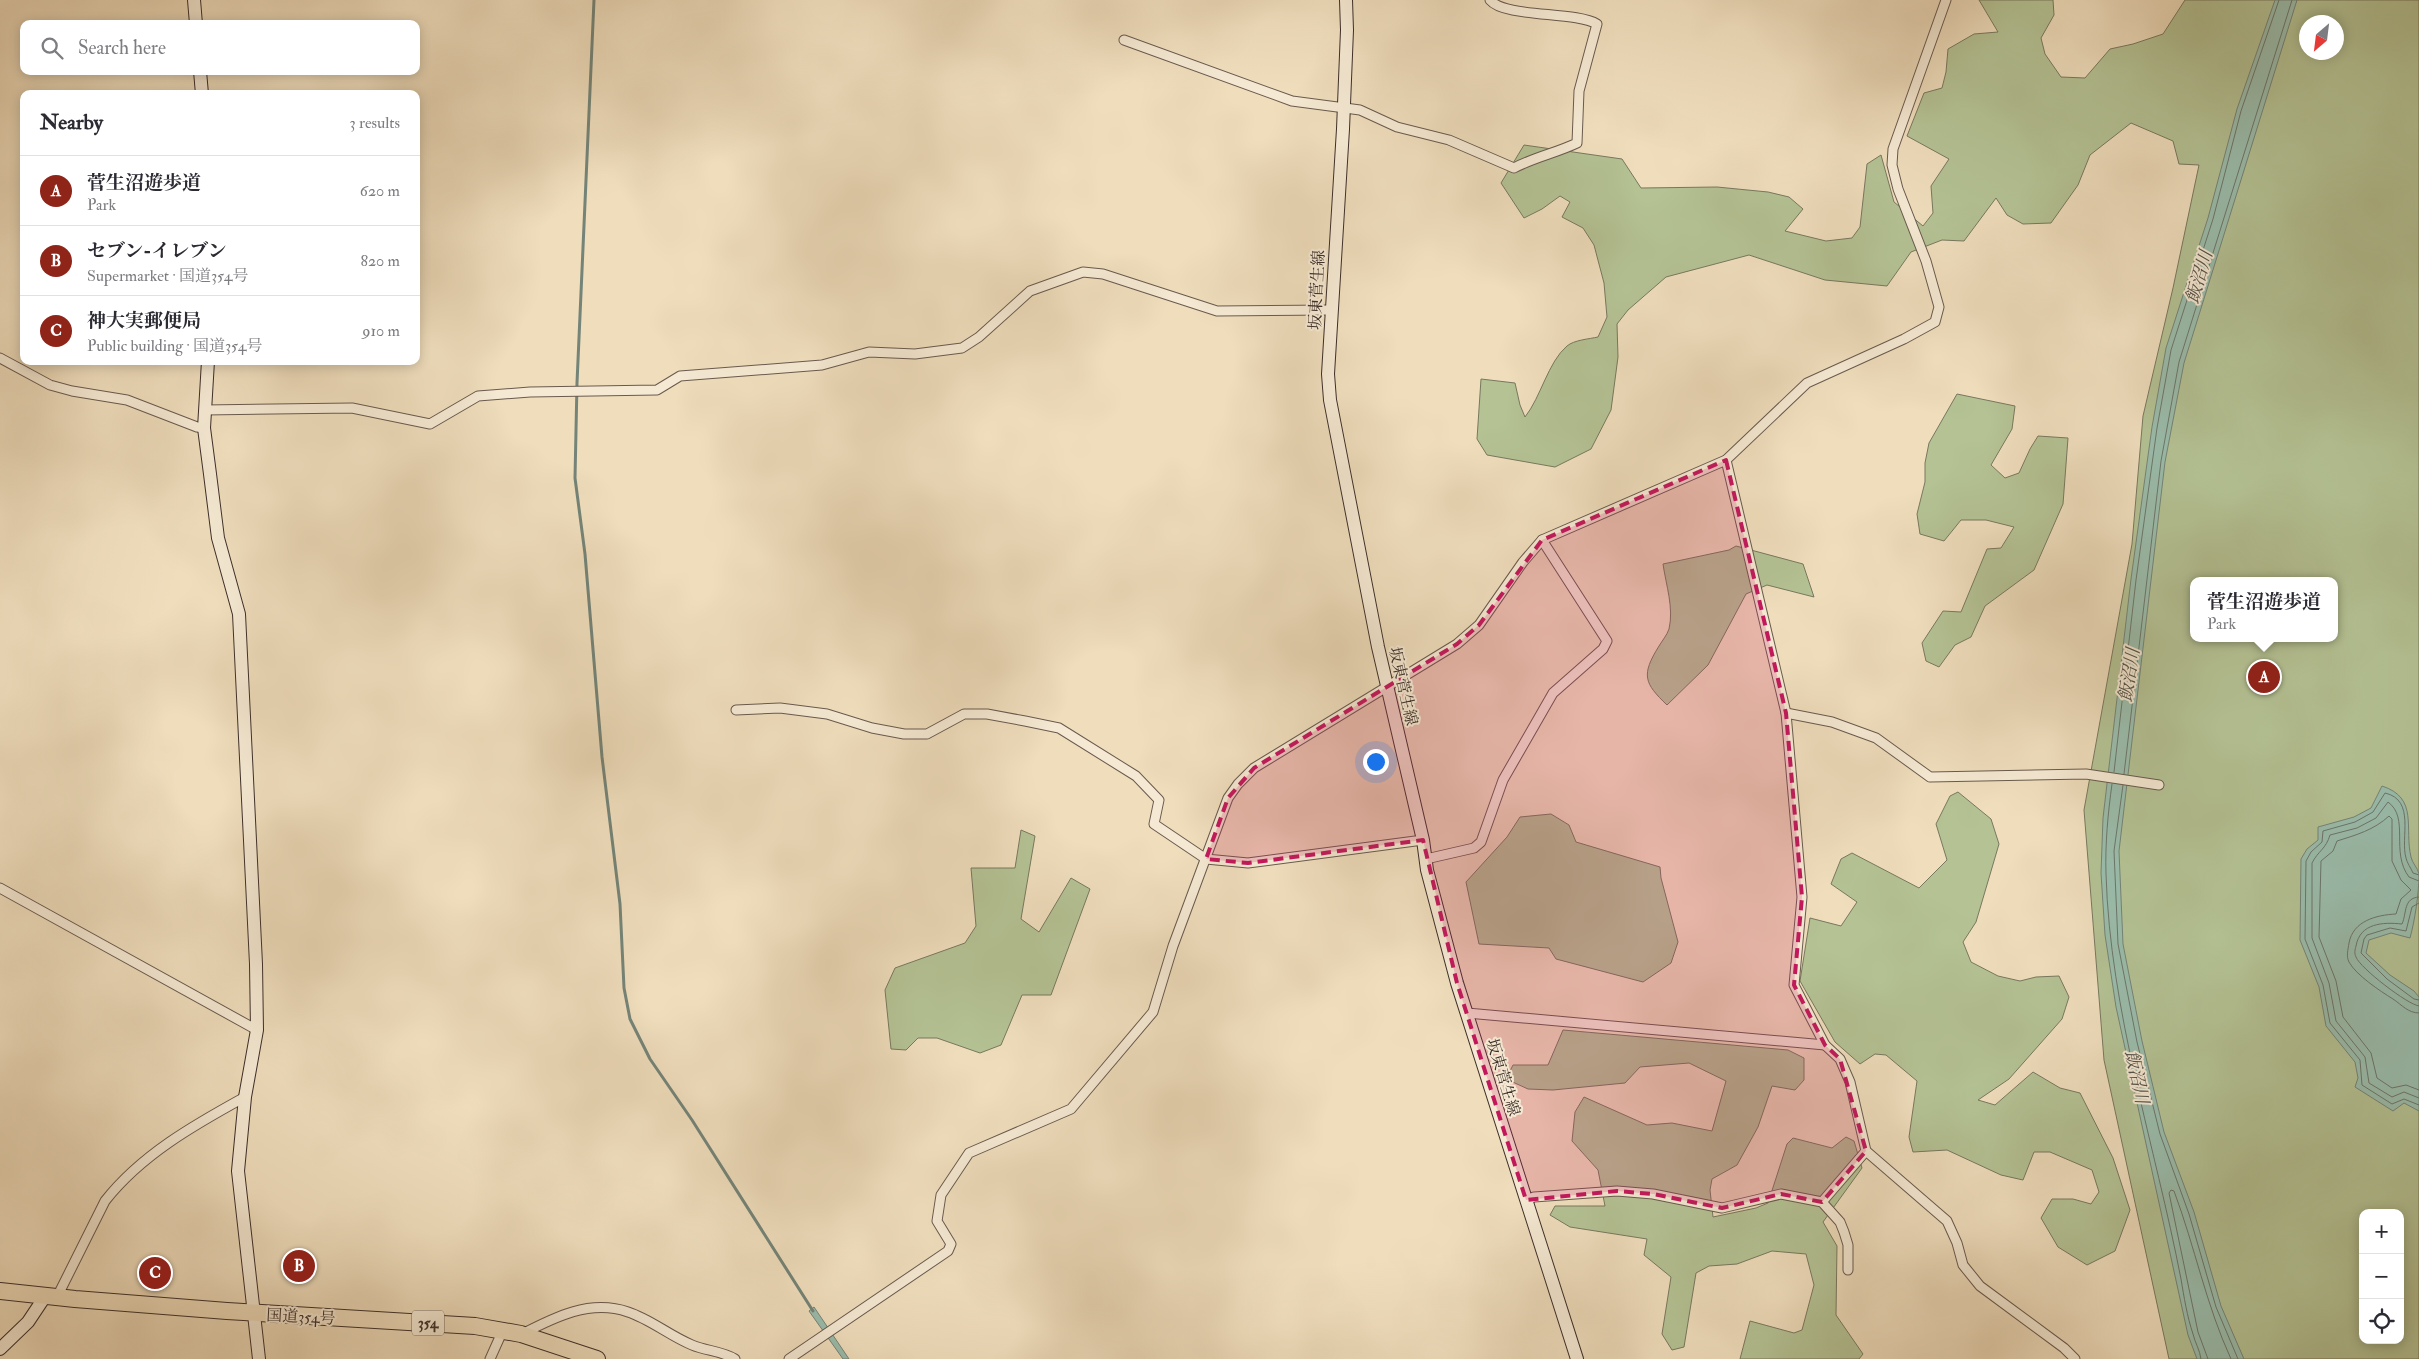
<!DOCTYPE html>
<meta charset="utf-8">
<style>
:root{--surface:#fff;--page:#f2f2f3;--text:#2b2b33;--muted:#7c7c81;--line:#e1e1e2;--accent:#8f2418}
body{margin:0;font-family:"IM FELL Double Pica","Noto Serif JP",serif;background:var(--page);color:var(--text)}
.controls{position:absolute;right:15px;bottom:15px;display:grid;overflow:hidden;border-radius:10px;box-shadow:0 2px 12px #0003}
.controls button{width:45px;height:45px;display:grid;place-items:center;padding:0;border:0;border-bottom:1px solid var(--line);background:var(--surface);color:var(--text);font:25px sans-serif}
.compass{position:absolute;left:2299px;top:15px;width:45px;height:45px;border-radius:50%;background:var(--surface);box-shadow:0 2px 12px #0003;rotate:208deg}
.you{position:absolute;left:1375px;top:761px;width:18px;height:18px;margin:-12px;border:4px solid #fff;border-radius:50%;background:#1a73e8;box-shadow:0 0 0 8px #1a73e833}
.badge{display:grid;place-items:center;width:32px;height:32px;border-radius:50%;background:var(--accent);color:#fff;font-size:16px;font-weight:700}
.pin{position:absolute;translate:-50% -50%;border:2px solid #fff;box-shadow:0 1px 5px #0006}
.popup{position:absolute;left:2190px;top:577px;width:148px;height:65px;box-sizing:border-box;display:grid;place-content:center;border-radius:10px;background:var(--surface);filter:drop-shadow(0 1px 4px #0005);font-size:16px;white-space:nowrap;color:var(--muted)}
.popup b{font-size:19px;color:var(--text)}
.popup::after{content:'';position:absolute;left:50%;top:100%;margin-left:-10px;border:10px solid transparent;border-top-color:var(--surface)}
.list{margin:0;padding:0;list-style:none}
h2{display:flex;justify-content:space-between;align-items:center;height:65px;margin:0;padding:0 20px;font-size:21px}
h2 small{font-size:16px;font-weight:400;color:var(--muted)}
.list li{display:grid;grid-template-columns:32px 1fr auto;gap:15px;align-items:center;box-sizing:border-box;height:70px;padding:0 20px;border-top:1px solid var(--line)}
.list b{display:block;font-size:19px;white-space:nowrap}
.list p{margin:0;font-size:16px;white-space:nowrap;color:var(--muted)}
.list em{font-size:16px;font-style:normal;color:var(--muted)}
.icon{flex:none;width:28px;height:28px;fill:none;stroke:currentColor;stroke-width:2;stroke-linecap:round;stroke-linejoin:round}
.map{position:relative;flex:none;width:2419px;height:1359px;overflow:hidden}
.search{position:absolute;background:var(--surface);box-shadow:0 2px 12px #0003;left:20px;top:20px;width:400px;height:55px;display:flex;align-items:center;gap:12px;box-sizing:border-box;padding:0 18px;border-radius:10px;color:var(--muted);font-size:19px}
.panel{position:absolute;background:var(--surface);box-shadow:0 2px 12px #0003;left:20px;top:90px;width:400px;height:275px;border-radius:10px}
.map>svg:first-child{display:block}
.green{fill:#b4c294;stroke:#78785f;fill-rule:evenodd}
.water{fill:#9abdac;stroke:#748478}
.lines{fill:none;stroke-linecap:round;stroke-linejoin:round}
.shore{stroke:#6b766b;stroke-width:1}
.stream{stroke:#748478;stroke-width:3}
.street-casing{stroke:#695a4e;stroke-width:11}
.secondary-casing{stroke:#3c2f2a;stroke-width:14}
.highway-casing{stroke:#3c2f2a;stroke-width:18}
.street{stroke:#f5e9d3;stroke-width:9}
.secondary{stroke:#f5e9d3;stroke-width:12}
.highway{stroke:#efddbc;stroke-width:16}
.marked{fill:#c2185b;fill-opacity:0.2;stroke:#c2185b;stroke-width:4;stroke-dasharray:10 6;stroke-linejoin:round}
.labels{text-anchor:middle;stroke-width:4;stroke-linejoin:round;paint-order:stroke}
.shield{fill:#f5e9d3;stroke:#74675d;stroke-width:1}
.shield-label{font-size:15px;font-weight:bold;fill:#3c2f2a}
.street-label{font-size:16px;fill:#3c2f2a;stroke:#f5e9d3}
.water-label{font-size:18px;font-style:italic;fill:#54524a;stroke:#f5e9d3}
</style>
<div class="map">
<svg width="2419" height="1359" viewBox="0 0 2419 1359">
<rect width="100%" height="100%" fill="#efddbc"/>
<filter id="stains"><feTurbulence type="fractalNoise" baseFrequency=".004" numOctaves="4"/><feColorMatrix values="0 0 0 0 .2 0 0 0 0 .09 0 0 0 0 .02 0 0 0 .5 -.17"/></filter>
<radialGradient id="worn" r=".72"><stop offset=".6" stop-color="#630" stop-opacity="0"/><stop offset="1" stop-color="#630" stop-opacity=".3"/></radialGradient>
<g class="green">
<path d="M1979,0H2053L2054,15L2041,38L2045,54L2061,77L2085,78L2110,49L2133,44L2163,34L2185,0H2419V1359H2169L2104,1060L2084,810L2132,544L2143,416L2173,288L2199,165L2179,164L2173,141L2131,123L2090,155L2078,185L2051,223L2023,224L2007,215L1996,198L1964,241L1942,240L1911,252L1887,286L1825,280L1749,255L1666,277L1628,310L1617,324L1618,357L1611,410L1591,449L1555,467L1487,455L1477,439L1481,379L1515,383L1520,405L1525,417C1541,397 1548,362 1567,346C1574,340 1589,339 1598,337L1607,317L1604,283L1594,245L1583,228L1562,217L1570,202L1560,196L1542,209L1524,218L1501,183L1524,145L1622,159L1641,188L1717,187L1768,192L1789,197L1803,209L1785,231L1826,241L1852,238L1860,227L1867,164L1881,155L1894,202L1923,226L1933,213L1931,186L1949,159L1907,136L1924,93L1942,88L1946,72L1948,49L1974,34L1998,32ZM2306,22H2336V52H2306ZM2194,581H2334V638H2194ZM2363,1213H2400V1340H2363Z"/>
<polygon points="1957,394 2015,406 2012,429 1991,465 2005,478 2019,473 2030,449 2038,436 2068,438 2063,504 2034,570 1985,606 1971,637 1955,645 1939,667 1926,661 1922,643 1943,611 1961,612 1987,549 2001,548 2014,527 1986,520 1961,520 1944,541 1920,534 1917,514 1925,482 1925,463 1929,443"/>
<path d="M1736,546L1803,564L1814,597L1767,585L1746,594L1708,665L1667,705C1644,683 1641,675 1659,646C1662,641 1667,635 1669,629C1674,608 1666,585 1663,564L1729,550Z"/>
<polygon points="1958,792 1991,819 1999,844 1976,922 1963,942 1971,962 1998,976 2020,981 2036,977 2059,976 2069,997 2062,1019 2009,1079 1978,1100 1995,1105 2033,1072 2060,1088 2080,1093 2113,1158 2130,1210 2115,1251 2087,1265 2058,1247 2041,1218 2052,1199 2073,1199 2091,1204 2099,1192 2092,1170 2050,1152 2034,1152 2023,1180 2001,1175 1947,1150 1913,1152 1909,1137 1917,1081 1886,1055 1875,1054 1860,1064 1835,1042 1800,981 1810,918 1841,926 1857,902 1831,884 1841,859 1852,853 1919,888 1947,860 1936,824 1950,796"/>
<polygon points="1551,814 1569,825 1576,842 1660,867 1661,878 1678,942 1671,963 1643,982 1556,959 1549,948 1479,944 1466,882 1507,837 1520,817"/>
<polygon points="1021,830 1035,836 1021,919 1039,932 1071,878 1090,889 1051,995 1022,995 1001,1045 980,1053 937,1038 918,1038 906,1050 891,1049 885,990 895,968 965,943 976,926 971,868 1015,868"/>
<polygon points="1563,1030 1788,1050 1804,1058 1804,1080 1795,1090 1772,1086 1758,1127 1737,1165 1712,1179 1710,1190 1713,1217 1756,1208 1768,1203 1787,1144 1793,1138 1832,1148 1846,1137 1854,1141 1862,1168 1823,1222 1837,1246 1836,1315 1863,1354 1859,1359 1740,1359 1750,1321 1794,1333 1802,1330 1814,1285 1806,1254 1772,1251 1737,1264 1709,1266 1696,1273 1684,1347 1672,1350 1662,1334 1671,1277 1644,1255 1647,1239 1570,1227 1550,1215 1555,1206 1605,1206 1598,1170 1572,1141 1575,1112 1584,1097 1647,1125 1672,1123 1712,1131 1726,1081 1689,1063 1640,1067 1625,1083 1553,1090 1528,1089 1506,1079 1513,1065 1548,1065"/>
</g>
<g class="water">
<polygon points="2275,0 2297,0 2184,363 2165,462 2119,851 2123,944 2142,1041 2164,1132 2194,1212 2221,1306 2244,1359 2197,1359 2188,1335 2116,1007 2105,935 2101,873 2103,818 2131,579 2152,427 2166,348 2208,218 2237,109"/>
<path d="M2382,786C2419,798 2404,828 2411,857C2412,863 2418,868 2419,874C2419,893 2415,920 2410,938L2391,933L2369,940L2366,953L2390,975L2414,991L2419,997V1111L2404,1103L2393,1111L2355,1087L2358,1078L2355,1062L2326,1026L2319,987L2300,940L2301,859L2307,849L2318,840V827L2354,817L2371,808Z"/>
<polygon points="814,1307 849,1359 843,1359 809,1311"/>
</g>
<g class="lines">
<g class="shore">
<polyline points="2114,772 2136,580 2157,428 2171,350 2213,219 2241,111 2279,0"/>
<polyline points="2124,774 2161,461 2179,362 2292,0"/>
<path d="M2112,784C2108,813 2105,844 2106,874C2110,1011 2155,1145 2181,1279C2184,1297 2187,1316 2193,1334C2195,1343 2200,1350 2201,1359"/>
<polyline points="2123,785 2114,851 2118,944 2137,1042 2160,1134 2189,1214 2216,1307 2238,1359"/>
<path d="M2419,875L2413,873C2411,868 2407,863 2406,858C2400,838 2416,800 2385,793L2373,812L2355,822L2323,831L2322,842L2311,852L2306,861L2305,939L2323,985L2330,1023L2360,1060L2362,1085L2392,1104L2404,1099L2419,1105"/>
<path d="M2419,881L2409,877C2390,852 2410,818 2388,802L2376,818L2357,828L2330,835C2326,849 2318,851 2312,863V938L2329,983L2336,1021L2365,1057L2369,1083L2392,1097L2404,1092L2419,1098"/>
<path d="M2419,897C2403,898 2407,913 2402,924C2383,922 2360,923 2356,946C2355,950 2354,953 2356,957C2360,968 2408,1005 2419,1006"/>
<polyline points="2419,903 2412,907 2406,931 2390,928 2367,935 2364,939 2361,953 2387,979 2414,999 2419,1000"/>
<path d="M2419,1013C2408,1013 2402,1005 2393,999C2380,991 2356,975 2349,962C2346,956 2348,950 2349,943C2353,921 2376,915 2396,914L2401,899L2411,890L2401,880L2392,861V819L2389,816C2374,830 2356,835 2337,841L2333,851L2321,861L2319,937L2336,981L2343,1017L2371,1053L2377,1078L2392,1088L2406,1085L2419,1090"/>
<path d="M2208,1359L2198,1332L2169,1193L2171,1190L2174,1191C2195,1247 2206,1305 2231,1359"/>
</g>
<polyline class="stream" points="594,0 577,383 575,478 585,554 602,757 620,904 624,988 630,1019 650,1059 692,1120 813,1311"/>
<g class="street-casing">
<g id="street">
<path d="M1124,40L1292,101L1360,110L1397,127L1449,140L1514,168C1535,157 1556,153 1577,143L1579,91L1597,24C1575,11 1505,18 1490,0"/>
<polyline points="0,358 50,385 72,391 127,400 197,427 204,428"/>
<polyline points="205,410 352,408 430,424 478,396 530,392 657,390 680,376 822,365 869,352 915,354 962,348 979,337 1030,291 1083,272 1103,274 1217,311 1331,310"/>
<polyline points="1726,460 1786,713 1802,897 1794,985 1825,1045 1840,1059 1850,1082 1866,1151 1947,1221 1957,1243 1963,1265 1980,1286 2064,1348 2075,1359"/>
<polyline points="736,710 780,708 827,714 872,728 904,734 927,734 964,714 987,714 1025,721 1059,728 1136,776 1159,800 1154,824 1206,859 1248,863 1423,840"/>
<polyline points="1786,713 1832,722 1876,738 1930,777 2086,774 2159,785"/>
<polyline points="1426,859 1474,848 1481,842 1503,780 1553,693 1603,649 1607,641 1542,540"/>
<polyline points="0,888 257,1030"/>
<polyline points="1467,1013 1825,1045"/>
<polyline points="1526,1200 1534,1197 1617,1191 1653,1194 1722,1208 1781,1194 1822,1202 1840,1222 1844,1232 1848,1245 1848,1270"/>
<polyline points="1822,1202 1866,1151"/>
<path d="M57,1297L105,1201C141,1155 194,1125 245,1097"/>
<path d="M522,1334C555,1317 590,1299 628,1312C650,1319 670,1336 692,1345C706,1351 722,1351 735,1359"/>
<polyline points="490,1359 503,1330"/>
<polyline points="789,1359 948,1251 951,1244 937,1221 941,1195 969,1153 1071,1109 1153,1012 1173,946 1228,798 1238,784 1254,768 1457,644 1479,625 1523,562 1542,540 1726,460 1807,383 1904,339 1935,322 1939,307 1926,261 1898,189 1892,165 1893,149 1946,0"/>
</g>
</g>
<g class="secondary-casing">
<g id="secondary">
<polyline points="194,0 196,24"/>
<polyline points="1346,0 1347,30 1343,129 1328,374 1330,400 1378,647 1423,840 1427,870 1457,983 1577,1359"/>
<polyline points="200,71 202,94"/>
<polyline points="208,361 204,428 210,474 218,538 239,614 256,964 257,1030 245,1097 238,1171 259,1359"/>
<polyline points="0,1349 28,1322 46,1295"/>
</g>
</g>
<g class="highway-casing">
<polyline id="highway" points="0,1291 75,1299 227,1311 475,1326 521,1334 597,1359"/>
</g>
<use href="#street" class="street"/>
<use href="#secondary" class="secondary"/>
<use href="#highway" class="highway"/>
</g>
<path class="marked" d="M1726,460L1786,713L1802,897L1794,985L1825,1045L1840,1059L1866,1151L1822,1202L1781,1194L1722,1208L1653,1194L1617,1191L1526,1200L1457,983L1423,840L1248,863L1206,859L1228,798L1254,768L1457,644L1479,625L1542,540Z"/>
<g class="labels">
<rect class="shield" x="412" y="1310.5" width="32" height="25" rx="4"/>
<g class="shield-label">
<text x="428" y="1328">354</text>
</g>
<g class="street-label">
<text transform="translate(1316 290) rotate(-87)" y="6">坂東菅生線</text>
<text transform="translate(1404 686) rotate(77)" y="6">坂東菅生線</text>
<text transform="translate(1504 1077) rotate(73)" y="6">坂東菅生線</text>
<text transform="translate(301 1316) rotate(3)" y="6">国道354号</text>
</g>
<g class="water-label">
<text transform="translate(2199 277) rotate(-74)" y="6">飯沼川</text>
<text transform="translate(2129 675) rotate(-81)" y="6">飯沼川</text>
<text transform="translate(2137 1077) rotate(78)" y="6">飯沼川</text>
</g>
</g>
<rect width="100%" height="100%" filter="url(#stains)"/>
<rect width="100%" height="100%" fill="url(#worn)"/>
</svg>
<div class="controls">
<button>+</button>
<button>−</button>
<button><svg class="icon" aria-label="locate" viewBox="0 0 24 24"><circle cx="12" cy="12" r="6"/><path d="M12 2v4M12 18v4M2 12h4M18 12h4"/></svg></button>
</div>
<svg class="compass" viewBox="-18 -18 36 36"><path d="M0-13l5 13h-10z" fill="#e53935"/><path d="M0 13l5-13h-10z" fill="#7c7c81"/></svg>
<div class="you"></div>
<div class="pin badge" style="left:2264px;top:677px">A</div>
<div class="popup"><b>菅生沼遊歩道</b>Park</div>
<div class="pin badge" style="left:299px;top:1266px">B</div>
<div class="pin badge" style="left:155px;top:1273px">C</div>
<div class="search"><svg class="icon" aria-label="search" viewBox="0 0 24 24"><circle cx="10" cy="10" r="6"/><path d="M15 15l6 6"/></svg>Search here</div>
<section class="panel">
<h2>Nearby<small>3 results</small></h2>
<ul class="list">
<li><span class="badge">A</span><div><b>菅生沼遊歩道</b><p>Park</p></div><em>620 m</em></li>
<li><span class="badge">B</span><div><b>セブン-イレブン</b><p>Supermarket · 国道354号</p></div><em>820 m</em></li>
<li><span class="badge">C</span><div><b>神大実郵便局</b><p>Public building · 国道354号</p></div><em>910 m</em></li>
</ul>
</section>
</div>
